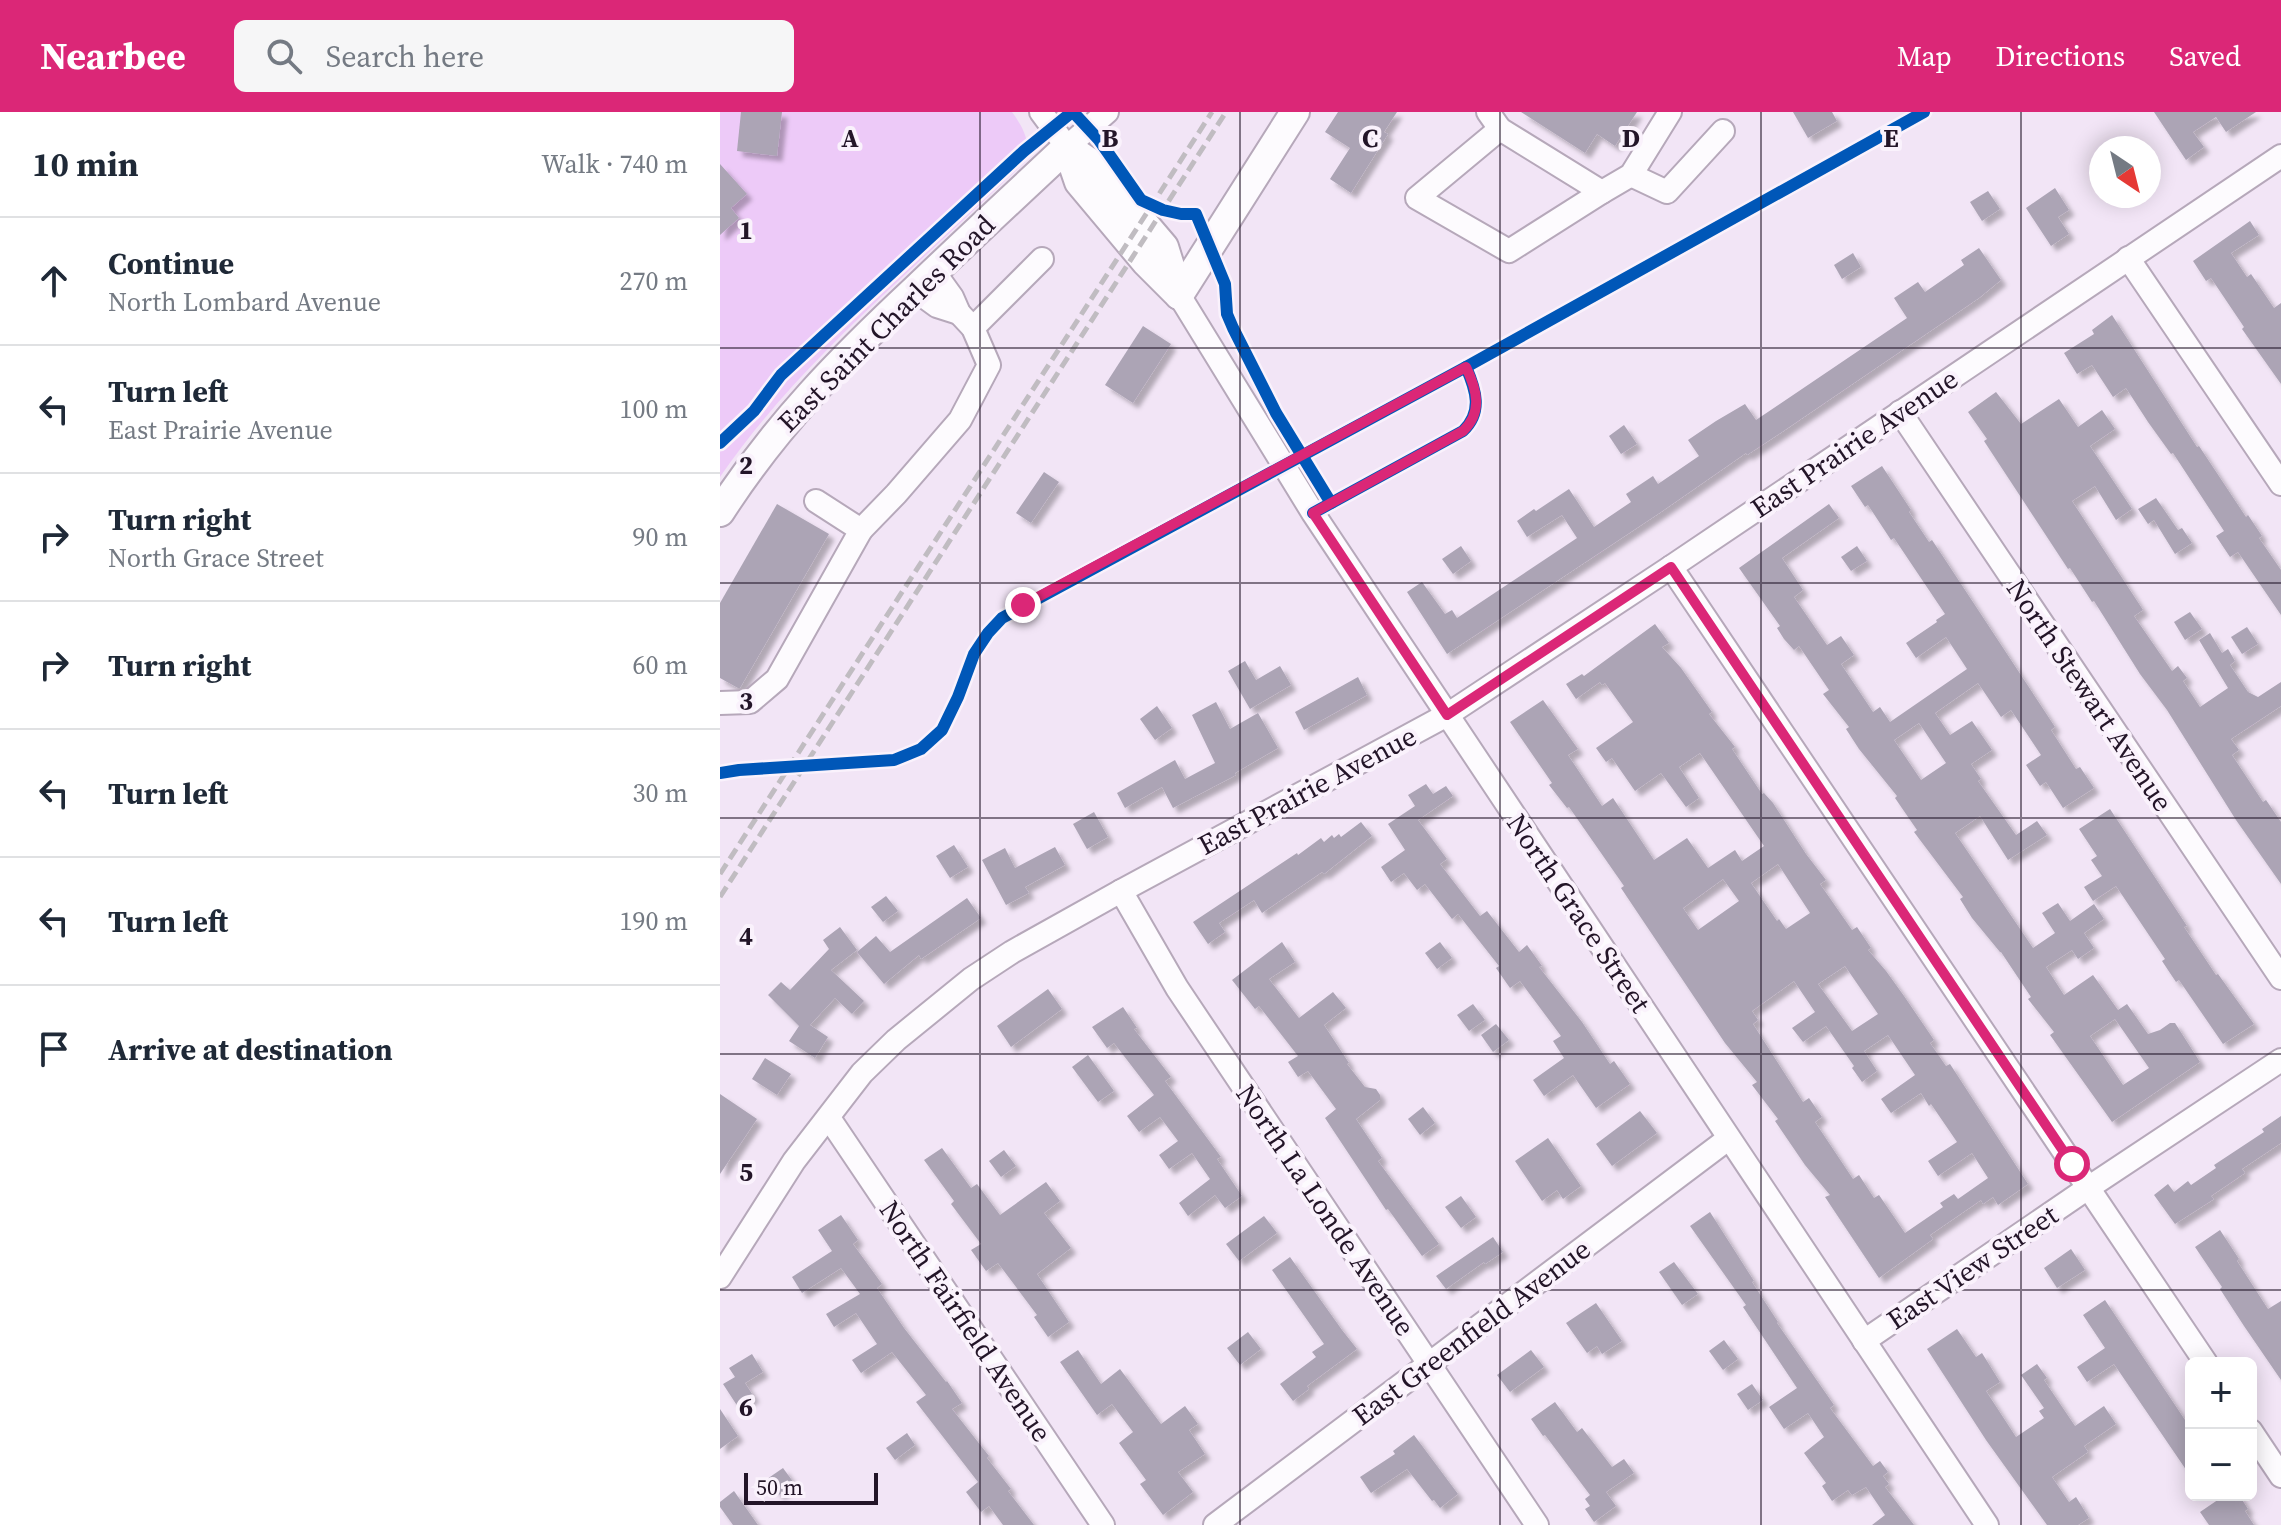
<!DOCTYPE html>
<meta charset="utf-8">
<style>
:root{--surface:#fff;--page:#f6f6f7;--text:#1f2937;--muted:#747a83;--line:#e0e1e3;--accent:#db2777}
body{margin:0;font-family:"Source Serif 4",serif;background:var(--page);color:var(--text)}
.controls{position:absolute;right:24px;bottom:24px;display:grid;overflow:hidden;border-radius:12px;box-shadow:0 4px 20px #0003}
.controls button{width:72px;height:72px;display:grid;place-items:center;padding:0;border:0;border-bottom:2px solid var(--line);background:var(--surface);color:var(--text);font:40px sans-serif}
.compass{position:absolute;left:1369px;top:24px;width:72px;height:72px;border-radius:50%;background:var(--surface);box-shadow:0 4px 20px #0003;rotate:145deg}
.scale{position:absolute;left:24px;bottom:20px;width:134px;box-sizing:border-box;padding-left:8px;border:4px solid #231528;border-top:0;font-size:22px;line-height:28px;white-space:nowrap;color:#231528;-webkit-text-stroke:6px #faf2fc;paint-order:stroke}
.stop{position:absolute;width:24px;height:24px;margin:-18px;border:6px solid #db2777;border-radius:50%;background:#fff}
.stop.end{background:#db2777;border-color:#fff;box-shadow:0 2px 8px #0008}
.list{margin:0;padding:0;list-style:none}
h2{display:flex;justify-content:space-between;align-items:center;height:104px;margin:0;padding:0 32px;font-size:34px}
h2 small{font-size:26px;font-weight:400;color:var(--muted)}
.list li{display:grid;grid-template-columns:52px 1fr auto;gap:24px;align-items:center;box-sizing:border-box;height:128px;padding:0 32px;border-top:2px solid var(--line)}
.list b{display:block;font-size:30px;white-space:nowrap}
.list p{margin:0;font-size:26px;white-space:nowrap;color:var(--muted)}
.list em{font-size:26px;font-style:normal;color:var(--muted)}
.icon{flex:none;width:44px;height:44px;fill:none;stroke:currentColor;stroke-width:2;stroke-linecap:round;stroke-linejoin:round}
.map{position:relative;flex:none;width:1561px;height:1413px;overflow:hidden}
header{display:flex;align-items:center;gap:48px;box-sizing:border-box;height:112px;padding:0 40px;background:var(--accent);color:#fff}
header strong{font-size:38px}
nav{display:flex;gap:44px;margin-inline-start:auto;font-size:28px}
.search{width:560px;height:72px;background:var(--page);display:flex;align-items:center;gap:20px;box-sizing:border-box;padding:0 28px;border-radius:12px;color:var(--muted);font-size:30px}
main{display:flex}
aside{flex:1;background:var(--surface)}
.map>svg:first-child{display:block}
.green{fill:#edcaf8}
.building{fill:#aca4b5;fill-rule:evenodd;filter:url(#shadow)}
.lines{fill:none;stroke-linecap:round;stroke-linejoin:round}
.minor-casing{stroke:#b6a8ba;stroke-width:26}
.major-casing{stroke:#b6a8ba;stroke-width:32}
.minor{stroke:#fdfbfe;stroke-width:22}
.major{stroke:#fdfbfe;stroke-width:28}
.rail{stroke:#c0bcc1;stroke-width:5;stroke-dasharray:12 6;stroke-linecap:butt}
.cycleway-casing{stroke:#faf2fc;stroke-width:17}
.cycleway{stroke:#0057b8;stroke-width:12}
.route{stroke:#db2777;stroke-width:10}
.grid{fill:none;stroke:#231528;stroke-width:2;stroke-opacity:0.55}
.labels{text-anchor:middle;stroke-width:8;stroke-linejoin:round;paint-order:stroke}
.street-label{font-size:28px;fill:#231528;stroke:#faf2fc}
.grid-label{font-size:26px;text-anchor:middle;font-weight:bold;fill:#231528;stroke:#faf2fc;stroke-width:8;stroke-linejoin:round;paint-order:stroke}
</style>
<header>
<strong>Nearbee</strong>
<div class="search"><svg class="icon" aria-label="search" viewBox="0 0 24 24"><circle cx="10" cy="10" r="6"/><path d="M15 15l6 6"/></svg>Search here</div>
<nav><a>Map</a><a>Directions</a><a>Saved</a></nav>
</header>
<main>
<aside>
<h2>10 min<small>Walk · 740 m</small></h2>
<ul class="list">
<li><svg class="icon" aria-label="ahead" viewBox="0 0 24 24"><path d="M12 20V5M6 11l6-6 6 6"/></svg><div><b>Continue</b><p>North Lombard Avenue</p></div><em>270 m</em></li>
<li><svg class="icon" aria-label="left" viewBox="0 0 24 24"><path d="M17 20v-9H6M10 6l-5 5 5 5"/></svg><div><b>Turn left</b><p>East Prairie Avenue</p></div><em>100 m</em></li>
<li><svg class="icon" aria-label="right" viewBox="0 0 24 24"><path d="M7 20v-9h11M14 6l5 5-5 5"/></svg><div><b>Turn right</b><p>North Grace Street</p></div><em>90 m</em></li>
<li><svg class="icon" aria-label="right" viewBox="0 0 24 24"><path d="M7 20v-9h11M14 6l5 5-5 5"/></svg><div><b>Turn right</b></div><em>60 m</em></li>
<li><svg class="icon" aria-label="left" viewBox="0 0 24 24"><path d="M17 20v-9H6M10 6l-5 5 5 5"/></svg><div><b>Turn left</b></div><em>30 m</em></li>
<li><svg class="icon" aria-label="left" viewBox="0 0 24 24"><path d="M17 20v-9H6M10 6l-5 5 5 5"/></svg><div><b>Turn left</b></div><em>190 m</em></li>
<li><svg class="icon" aria-label="arrive" viewBox="0 0 24 24"><path d="M6 21V4h12l-3 4 3 4H6"/></svg><div><b>Arrive at destination</b></div></li>
</ul>
</aside>
<div class="map">
<svg width="1561" height="1413" viewBox="0 0 1561 1413">
<defs>
<filter id="shadow"><feDropShadow dx="5.5" dy="5.5" stdDeviation="2" flood-color="#0004"/></filter>
</defs>
<rect width="100%" height="100%" fill="#f2e5f6"/>
<path class="green" d="M0,0H292C303,15 312,31 305,50C262,90 219,131 176,171C112,231 50,292 0,365Z"/>
<g class="building">
<polygon points="21,0 62,0 57,44 17,39"/>
<polygon points="618,0 677,0 664,20 668,22 631,81 610,67 630,36 605,20"/>
<polygon points="801,0 917,0 895,34 877,22 865,41"/>
<polygon points="1073,0 1112,0 1117,9 1088,26"/>
<polygon points="1434,0 1536,0 1506,20 1496,5 1473,20 1484,35 1466,48"/>
<polygon points="0,52 27,82 11,96 19,106 0,123"/>
<polygon points="1335,76 1349,98 1338,105 1349,122 1331,134 1306,96"/>
<polygon points="1268,79 1280,97 1262,109 1250,90"/>
<polygon points="1530,109 1539,123 1511,141 1527,165 1531,162 1554,196 1561,191 1561,272 1522,217 1524,215 1491,166 1486,169 1473,149"/>
<polygon points="1259,136 1281,168 1259,186 1062,320 1027,343 1026,341 941,400 727,542 687,480 702,470 725,502 732,498 737,506 857,426 842,403 807,425 797,409 814,397 816,399 849,377 874,415 911,390 906,382 933,364 938,372 979,344 968,328 996,309 1025,292 1036,308 1187,206 1174,186 1198,170 1205,180 1244,153 1241,148"/>
<polygon points="1133,141 1141,155 1122,167 1114,153"/>
<polygon points="1392,203 1477,335 1479,334 1526,405 1528,403 1542,424 1539,426 1561,458 1561,503 1518,440 1510,445 1496,424 1504,419 1453,341 1451,342 1428,310 1406,276 1393,285 1372,253 1357,262 1344,241 1374,222 1372,218"/>
<polygon points="423,214 451,232 413,291 385,273"/>
<polygon points="1276,280 1301,312 1339,287 1358,315 1382,298 1395,317 1370,334 1412,397 1396,408 1375,374 1352,389 1423,498 1414,504 1452,559 1458,554 1467,566 1463,569 1480,595 1508,576 1479,528 1490,521 1502,541 1508,537 1515,549 1510,553 1528,580 1538,585 1561,570 1561,594 1511,627 1519,638 1512,643 1543,690 1546,688 1561,710 1561,772 1516,708 1447,598 1420,562 1374,489 1372,490 1350,456 1348,457 1264,329 1267,327 1248,300"/>
<polygon points="904,313 917,332 901,342 889,324"/>
<path d="M1162,354L1191,398L1189,400L1209,430L1212,428L1222,443L1335,615L1331,618L1356,657L1360,655L1374,676L1343,696L1326,670L1320,674L1306,653L1321,643L1291,598L1281,605L1258,571L1215,601L1230,623L1252,609L1272,638L1251,652L1261,667L1258,669L1296,723L1317,709L1327,723L1288,748L1260,704L1235,721L1313,836L1335,821L1322,801L1338,791L1350,809L1374,792L1384,807L1364,821L1374,836L1358,847L1352,838L1326,855L1344,883L1373,863L1398,898L1407,892L1428,922L1440,918L1450,911H1455L1480,950L1392,1010L1330,923L1334,920L1308,887L1311,885L1281,840H1280L1252,806L1240,787L1243,785L1194,720L1197,718L1175,686L1177,684L1139,637L1126,617L1129,615L1103,582L1109,578L1079,534L1074,538L1064,527L1057,516L1060,514L1019,456L1109,392L1119,406L1062,446L1083,478L1074,485L1107,533L1121,524L1134,543L1121,552L1153,600L1160,595L1170,610L1247,557L1226,525L1196,546L1186,531L1217,510L1216,508L1225,502L1174,426L1171,428L1148,393L1145,395L1131,374ZM1199,611L1226,651L1201,668L1174,628ZM1395,907L1429,956L1403,973L1370,924Z"/>
<polygon points="324,360 339,370 311,411 296,401"/>
<polygon points="1436,386 1458,418 1462,416 1472,431 1455,442 1434,408 1428,412 1418,397"/>
<polygon points="57,392 109,422 20,576 18,576 0,566 0,491"/>
<polygon points="741,434 751,449 733,462 722,447"/>
<polygon points="1137,434 1147,449 1131,459 1121,445"/>
<polygon points="1470,500 1482,517 1465,528 1454,510"/>
<path d="M935,512L949,531L942,535L961,556L992,600L989,602L1015,635L1012,637L1042,682L1044,681L1053,691L1086,742L1106,768L1100,772L1132,818L1137,815L1151,836L1148,838L1166,859L1184,884L1214,928L1210,931L1226,954L1230,952L1308,1072L1278,1093L1273,1085L1263,1092L1261,1088L1210,1123L1213,1127L1159,1166L1105,1085L1110,1083L1085,1053L1055,1009L1058,1007L1032,973L1037,970L1005,931L901,776L904,774L849,695L847,696L829,673L832,671L790,610L823,588L858,637L848,643L882,694L893,686L934,748L967,726L988,756L1015,738L1022,749L1044,734L980,641L959,655L979,686L966,695L941,661L915,679L892,646L886,650L876,636L913,610L885,571L882,573L880,570L856,587L846,572L862,562L864,564ZM1058,752L1090,801L1066,817L1059,807L1057,809L1031,771ZM1003,767L1019,789L978,818L963,796ZM1125,854L1158,902L1132,919L1098,872ZM1074,869L1095,900L1072,916L1083,930L1106,914L1134,954L1132,956L1142,970L1157,959L1144,939L1168,923L1195,963L1161,987L1171,1001L1201,981L1209,994L1211,992L1237,1030L1208,1049L1218,1064L1252,1041L1268,1066L1238,1087L1234,1082L1220,1091L1223,1095L1185,1121L1159,1083L1154,1086L1139,1063L1133,1067L1095,1010L1102,1005L1089,986L1083,990L1033,912L1038,908L1032,899Z"/>
<polygon points="1527,515 1538,532 1522,542 1511,525"/>
<polygon points="525,549 536,568 560,554 571,573 530,597 508,559"/>
<polygon points="638,565 647,583 584,618 575,600"/>
<polygon points="496,590 510,617 538,601 558,636 515,661 516,663 453,696 442,675 405,696 397,681 455,648 465,667 495,651 472,603"/>
<polygon points="437,594 452,616 435,628 420,607"/>
<polygon points="706,672 713,682 726,674 733,684 698,708 727,747 720,752 760,804 767,799 799,840 807,833 822,854 819,855 862,910 890,952 894,949 910,972 876,996 853,963 824,984 813,968 844,946 833,929 841,924 800,869 790,876 776,856 779,854 738,802 732,807 705,772 697,778 684,761 671,770 661,755 685,738 668,712 695,694 688,683"/>
<polygon points="1390,697 1467,814 1464,815 1496,863 1498,862 1534,912 1503,932 1459,868 1456,870 1442,849 1445,847 1396,774 1373,789 1364,775 1382,764 1371,748 1377,744 1359,717"/>
<polygon points="374,700 388,725 367,737 353,712"/>
<polygon points="641,710 652,724 604,762 602,760 542,801 534,788 499,811 505,820 488,832 473,810 577,741 578,743 601,726 604,730 612,723 614,726 619,722 621,725"/>
<polygon points="234,733 248,755 230,766 216,744"/>
<polygon points="335,735 345,753 305,775 309,781 286,793 262,748 285,736 295,756"/>
<polygon points="166,784 178,799 163,810 151,795"/>
<polygon points="247,786 261,806 201,847 199,843 164,872 137,840 156,824 170,840"/>
<polygon points="120,815 137,838 111,858 144,889 132,902 115,886 90,913 108,925 95,946 69,929 79,914 48,883 61,870 70,878 109,837 103,828"/>
<polygon points="562,830 575,850 549,867 579,906 613,880 626,896 604,913 629,951 627,952 645,975 656,977 660,983 660,988 636,1007 662,1046 658,1049 719,1132 702,1144 668,1097 666,1098 605,1006 616,997 588,959 578,965 568,950 578,944 539,894 535,897 512,868"/>
<polygon points="720,830 732,846 717,857 705,841"/>
<polygon points="328,877 342,897 291,935 277,914"/>
<polygon points="753,892 765,908 749,919 737,903"/>
<polygon points="403,895 417,916 414,917 451,965 445,969 501,1045 497,1047 522,1084 505,1096 495,1083 468,1104 459,1091 490,1067 472,1041 449,1057 439,1043 458,1029 440,1005 419,1020 407,1004 434,983 394,931 387,936 372,915"/>
<polygon points="776,912 789,928 773,940 761,923"/>
<polygon points="368,943 394,979 378,990 352,955"/>
<polygon points="45,946 71,962 57,983 32,967"/>
<polygon points="0,982 37,1007 0,1062"/>
<polygon points="703,995 715,1011 700,1023 688,1007"/>
<polygon points="920,999 937,1021 892,1054 876,1032"/>
<polygon points="1561,1004 1561,1031 1522,1057 1525,1061 1491,1084 1494,1087 1455,1112 1434,1083 1448,1072 1454,1080 1468,1069 1471,1073 1496,1056 1494,1053 1544,1020 1542,1017"/>
<polygon points="828,1026 861,1074 843,1087 837,1078 822,1089 795,1049"/>
<polygon points="222,1036 251,1076 257,1072 280,1103 326,1070 340,1089 324,1101 351,1136 317,1162 349,1210 328,1225 314,1205 317,1203 278,1151 266,1159 251,1138 261,1132 231,1092 234,1089 204,1048"/>
<polygon points="284,1038 296,1054 281,1065 269,1049"/>
<polygon points="741,1084 756,1105 741,1116 725,1095"/>
<polygon points="990,1100 1034,1169 1032,1170 1058,1210 1057,1211 1114,1293 1110,1296 1153,1354 1160,1349 1168,1360 1163,1364 1169,1372 1165,1375 1194,1413 1152,1413 1165,1403 1146,1375 1132,1383 1128,1378 1112,1389 1102,1374 1106,1371 1084,1341 1104,1325 1088,1301 1064,1317 1049,1295 1077,1276 1023,1195 1026,1193 970,1114"/>
<polygon points="121,1103 138,1128 133,1132 162,1172 157,1176 184,1216 226,1270 227,1269 242,1291 232,1297 269,1344 267,1346 291,1377 288,1379 314,1413 283,1413 269,1394 261,1400 246,1380 258,1370 196,1290 206,1283 172,1240 141,1261 132,1248 157,1232 136,1201 114,1215 106,1202 140,1182 121,1156 82,1181 72,1165 112,1139 98,1118"/>
<polygon points="544,1104 557,1121 519,1149 506,1132"/>
<polygon points="1500,1118 1519,1147 1517,1149 1548,1197 1561,1189 1561,1268 1524,1214 1500,1177 1502,1175 1475,1135"/>
<polygon points="773,1125 783,1140 765,1152 764,1150 726,1177 716,1164"/>
<polygon points="1351,1137 1365,1158 1337,1176 1324,1156"/>
<polygon points="570,1145 622,1218 637,1237 587,1274 589,1277 573,1289 560,1272 596,1245 592,1240 604,1232 552,1158"/>
<polygon points="954,1150 978,1182 962,1193 939,1160"/>
<polygon points="1385,1188 1471,1317 1471,1365 1394,1252 1367,1270 1357,1255 1385,1236 1363,1203"/>
<polygon points="876,1191 902,1229 882,1242 877,1234 867,1241 846,1211"/>
<polygon points="1237,1217 1256,1245 1262,1241 1280,1270 1266,1279 1296,1325 1324,1306 1319,1299 1324,1296 1301,1263 1317,1252 1327,1266 1324,1268 1355,1314 1384,1294 1396,1312 1364,1334 1368,1340 1332,1365 1349,1390 1356,1385 1369,1406 1358,1413 1327,1413 1266,1328 1207,1237"/>
<polygon points="528,1220 541,1237 520,1253 507,1236"/>
<polygon points="1004,1228 1018,1247 1003,1258 989,1239"/>
<polygon points="358,1238 381,1272 400,1257 441,1312 465,1294 478,1312 469,1318 485,1342 458,1360 473,1380 443,1403 420,1372 426,1368 399,1331 413,1320 392,1292 377,1303 340,1250"/>
<polygon points="811,1238 824,1255 790,1280 777,1263"/>
<polygon points="32,1242 43,1260 25,1271 34,1285 18,1295 3,1272 15,1265 9,1256"/>
<polygon points="1032,1272 1043,1288 1028,1298 1017,1282"/>
<polygon points="835,1290 857,1320 862,1316 892,1355 904,1347 914,1361 886,1380 896,1394 874,1410 865,1397 870,1394 865,1387 870,1383 825,1323 823,1324 811,1307"/>
<polygon points="0,1297 18,1324 0,1337"/>
<polygon points="187,1321 195,1333 175,1348 166,1336"/>
<polygon points="694,1323 738,1382 720,1396 714,1388 712,1389 687,1357 651,1381 640,1365 675,1342 673,1339"/>
<polygon points="63,1356 74,1371 59,1383 47,1367"/>
<polygon points="14,1379 38,1413 13,1413 0,1395 0,1390"/>
<polygon points="1505,1383 1519,1383 1528,1397 1525,1399 1534,1413 1489,1413 1480,1400"/>
</g>
<g class="lines">
<g class="minor-casing">
<g id="minor">
<polyline points="321,0 347,35 387,0"/>
<polyline points="768,0 780,17 882,80 911,63 950,0"/>
<polyline points="780,17 697,86 789,139 882,80"/>
<polyline points="911,63 947,80 1003,19"/>
<polyline points="1408,146 1561,372"/>
<polyline points="195,178 217,194 239,201"/>
<polyline points="459,183 593,401 1267,1413"/>
<polyline points="253,216 322,147"/>
<polyline points="1180,300 1561,866"/>
<polyline points="141,418 176,382 240,308 269,253 253,216 239,201 232,185 214,160"/>
<polyline points="951,455 1486,1251"/>
<polyline points="0,591 30,590 57,567 141,418 96,389"/>
<polyline points="401,779 457,876 817,1413"/>
<polyline points="109,1006 383,1413"/>
<polyline points="0,1165 74,1049 142,961 176,928 251,867 292,840 401,779 727,603 951,455 1561,44"/>
<polyline points="1144,1229 1368,1076 1561,948"/>
<polyline points="1531,1319 1561,1364"/>
<polyline points="495,1413 1008,1027"/>
</g>
</g>
<g class="major-casing">
<g id="major">
<polyline points="347,35 375,54 444,135 459,183"/>
<polyline points="347,35 359,70 426,150 456,180"/>
<polyline points="459,183 575,0"/>
<path d="M0,400C56,313 121,247 196,177C246,129 297,82 347,35"/>
</g>
</g>
<use href="#minor" class="minor"/>
<use href="#major" class="major"/>
<g class="rail">
<polyline points="0,762 492,0"/>
<polyline points="0,785 506,0"/>
</g>
<g class="cycleway-casing">
<g id="cycleway">
<polyline points="353,0 379,28 421,88 443,98 461,102 476,102 505,172 507,202 513,216 556,301 611,391"/>
<polyline points="0,331 34,299 61,263 304,39 352,0"/>
<path d="M593,401L743,319C763,300 756,278 746,255"/>
<polyline points="0,661 19,658 174,648 201,637 222,618 238,585 254,542 268,521 282,506 746,255 1204,0"/>
</g>
</g>
<use href="#cycleway" class="cycleway"/>
</g>
<g class="lines">
<path class="route" d="M303,493L746,255C757,278 763,300 743,319L593,401L727,603L951,455L1352,1052"/>
</g>
<path class="grid" d="M260,0V1413M520,0V1413M780,0V1413M1041,0V1413M1301,0V1413M0,236H1561M0,471H1561M0,706H1561M0,942H1561M0,1178H1561"/>
<g class="labels">
<g class="street-label">
<text transform="translate(166 211) rotate(-45)" y="10">East Saint Charles Road</text>
<text transform="translate(1134 331) rotate(-34)" y="10">East Prairie Avenue</text>
<text transform="translate(1370 583) rotate(56)" y="10">North Stewart Avenue</text>
<text transform="translate(587 678) rotate(-28)" y="10">East Prairie Avenue</text>
<text transform="translate(859 801) rotate(56)" y="10">North Grace Street</text>
<text transform="translate(606 1098) rotate(56)" y="10">North La Londe Avenue</text>
<text transform="translate(1252 1155) rotate(-34)" y="10">East View Street</text>
<text transform="translate(246 1209) rotate(56)" y="10">North Fairfield Avenue</text>
<text transform="translate(751 1220) rotate(-37)" y="10">East Greenfield Avenue</text>
</g>
</g>
<g class="grid-label">
<text x="130" y="35">A</text>
<text x="390" y="35">B</text>
<text x="650" y="35">C</text>
<text x="911" y="35">D</text>
<text x="1171" y="35">E</text>
<text x="26" y="127">1</text>
<text x="26" y="362">2</text>
<text x="26" y="598">3</text>
<text x="26" y="833">4</text>
<text x="26" y="1069">5</text>
<text x="26" y="1304">6</text>
</g>
</svg>
<div class="controls">
<button>+</button>
<button>−</button>
</div>
<svg class="compass" viewBox="-18 -18 36 36"><path d="M0-13l5 13h-10z" fill="#e53935"/><path d="M0 13l5-13h-10z" fill="#747a83"/></svg>
<div class="scale">50 m</div>
<div class="stop" style="left:1352px;top:1052px"></div>
<div class="stop end" style="left:303px;top:493px"></div>
</div>
</main>
